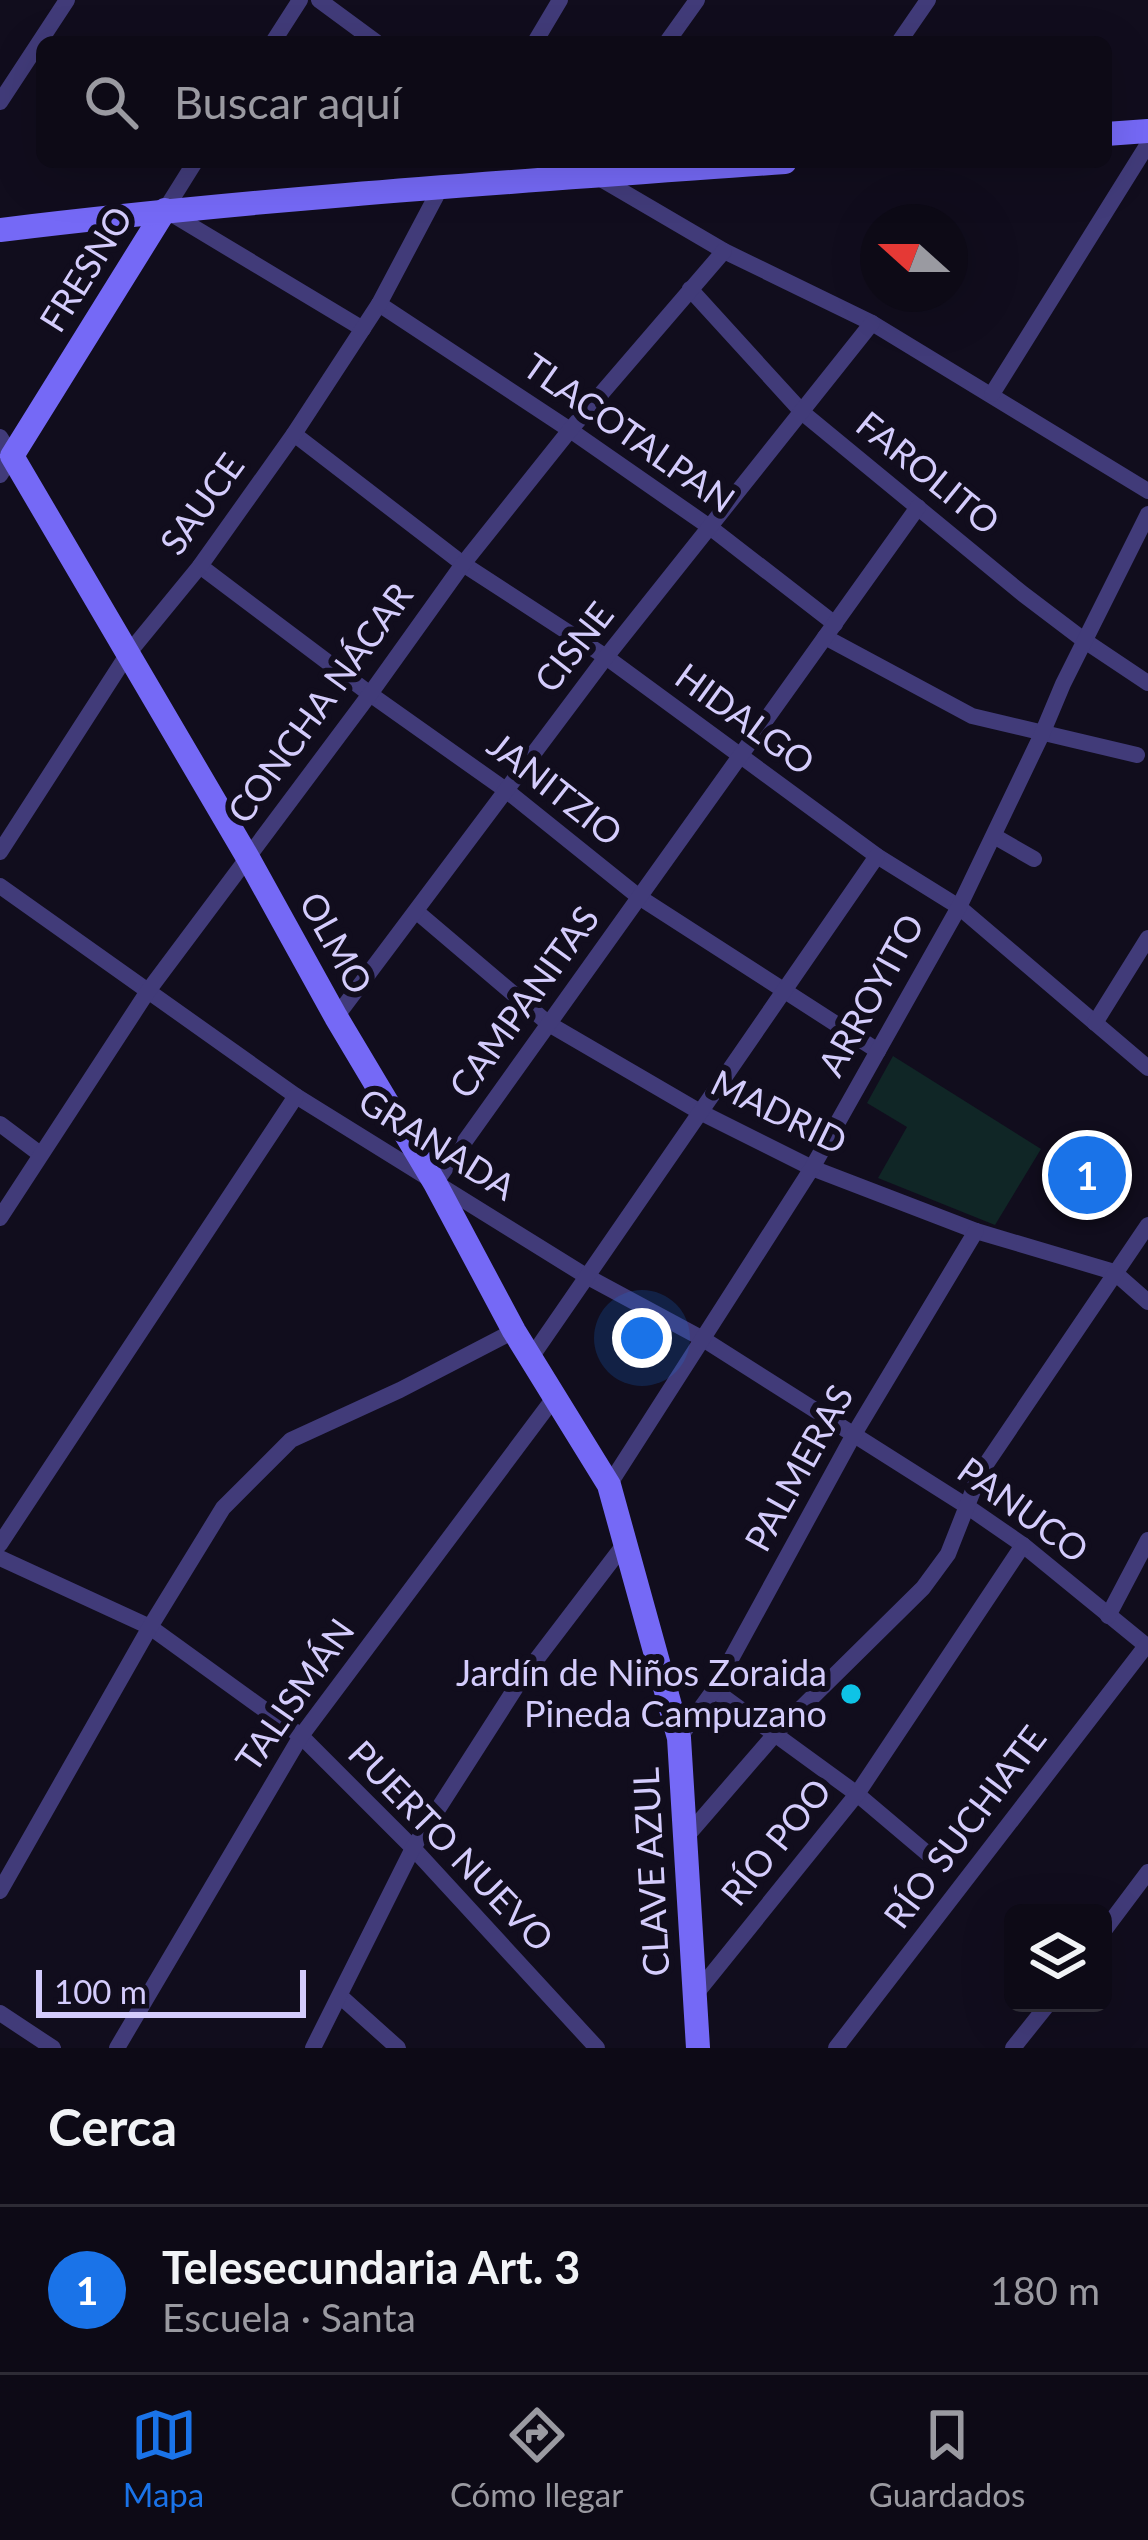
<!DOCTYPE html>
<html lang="es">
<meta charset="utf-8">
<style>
:root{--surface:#0d0a16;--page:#1b1823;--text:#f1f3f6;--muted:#9a9aa1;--line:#2d2b35;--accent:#1a73e8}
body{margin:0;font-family:Lato,sans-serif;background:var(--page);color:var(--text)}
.controls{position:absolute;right:36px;bottom:36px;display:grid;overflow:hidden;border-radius:18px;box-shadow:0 12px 48px #0002}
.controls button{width:108px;height:108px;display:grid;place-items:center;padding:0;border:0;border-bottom:3px solid var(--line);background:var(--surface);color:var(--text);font:60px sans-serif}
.compass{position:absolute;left:860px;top:204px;width:108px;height:108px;border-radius:50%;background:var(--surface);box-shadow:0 12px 48px #0002;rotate:291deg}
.scale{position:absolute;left:36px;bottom:30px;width:270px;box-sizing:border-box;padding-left:12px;border:6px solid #d4ccfc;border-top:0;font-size:33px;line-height:42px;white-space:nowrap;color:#d4ccfc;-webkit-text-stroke:9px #110d1d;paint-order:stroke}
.you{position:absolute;left:642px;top:1338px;width:42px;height:42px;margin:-30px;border:9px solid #fff;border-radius:50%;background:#1a73e8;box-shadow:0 0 0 18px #1a73e833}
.badge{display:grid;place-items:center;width:78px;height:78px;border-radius:50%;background:var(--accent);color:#fff;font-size:39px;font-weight:700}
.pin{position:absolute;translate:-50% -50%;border:6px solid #fff;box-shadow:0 3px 12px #0006}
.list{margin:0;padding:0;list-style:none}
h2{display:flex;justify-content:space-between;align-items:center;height:156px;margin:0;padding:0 48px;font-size:51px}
h2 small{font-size:39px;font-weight:400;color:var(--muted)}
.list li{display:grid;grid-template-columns:78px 1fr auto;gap:36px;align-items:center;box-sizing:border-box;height:168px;padding:0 48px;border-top:3px solid var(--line)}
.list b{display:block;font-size:45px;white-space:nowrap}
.list p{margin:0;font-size:39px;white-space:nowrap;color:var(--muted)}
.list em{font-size:39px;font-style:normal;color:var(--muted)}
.icon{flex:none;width:66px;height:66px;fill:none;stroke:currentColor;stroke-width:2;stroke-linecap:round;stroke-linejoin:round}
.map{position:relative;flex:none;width:1148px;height:2048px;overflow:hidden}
.search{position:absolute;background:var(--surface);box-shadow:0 12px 48px #0002;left:36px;right:36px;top:36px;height:132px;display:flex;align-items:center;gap:30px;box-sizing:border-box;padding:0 42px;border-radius:18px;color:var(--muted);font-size:45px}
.sheet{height:324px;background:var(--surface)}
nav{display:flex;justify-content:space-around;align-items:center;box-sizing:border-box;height:168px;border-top:3px solid var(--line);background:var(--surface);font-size:33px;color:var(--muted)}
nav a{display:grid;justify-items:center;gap:6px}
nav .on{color:var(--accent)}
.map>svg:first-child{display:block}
.green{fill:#102626}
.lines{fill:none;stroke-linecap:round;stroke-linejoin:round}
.minor{stroke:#413b79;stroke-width:16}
.secondary{stroke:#7569f6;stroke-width:24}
.poi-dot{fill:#0ec3e6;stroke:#110d1d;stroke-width:4.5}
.labels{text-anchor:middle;stroke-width:12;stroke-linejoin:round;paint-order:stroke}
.street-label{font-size:36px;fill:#d4ccfc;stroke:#110d1d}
.poi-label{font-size:36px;fill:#d4ccfc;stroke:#110d1d;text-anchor:end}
</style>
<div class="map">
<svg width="1148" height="2048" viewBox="0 0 1148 2048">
<rect width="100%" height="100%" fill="#110d1d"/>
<polygon class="green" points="893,1056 1041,1149 995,1225 878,1178 907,1127 867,1103"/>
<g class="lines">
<g class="minor">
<polyline points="319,0 376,42"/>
<polyline points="273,42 300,0"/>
<polyline points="535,42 560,0"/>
<polyline points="667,42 697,0"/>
<polyline points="899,42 928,0"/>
<polyline points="0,102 67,0"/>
<polyline points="195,162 165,210 363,329"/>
<polyline points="602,162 596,176 724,251 872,323 1148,491"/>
<polyline points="690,289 803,413 1023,594 1085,641 1148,683"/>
<polyline points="379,304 570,430 711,528 835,624"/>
<polyline points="992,394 1148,144"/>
<polyline points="294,434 463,564 606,657 877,856 959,907 1148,1068"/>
<polyline points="0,437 12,456 0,475"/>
<polyline points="200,566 370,694 507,791 639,897 878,1051"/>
<polyline points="825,637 972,716 1137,755"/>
<polyline points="994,836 1034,859"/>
<polyline points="0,852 127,655 200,566 294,434 379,304 442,185"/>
<polyline points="0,886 296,1096 586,1276 703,1339 968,1507 1023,1545 1148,1647"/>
<polyline points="417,912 549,1024 700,1112 812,1168 976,1231 1114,1272 1148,1302"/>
<polyline points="336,1017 606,657 872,323"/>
<polyline points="1095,1023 1148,938"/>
<polyline points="0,1124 40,1154"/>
<polyline points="435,1183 918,507"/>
<polyline points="0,1218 148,991 370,694 463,564 570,430 724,251"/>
<polyline points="530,1359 877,856"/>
<polyline points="609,1485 812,1168 959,907 1042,734 1063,684 1148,514"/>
<polyline points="0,1544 296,1096"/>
<polyline points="0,1558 150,1627 301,1736 413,1848 597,2048"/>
<polyline points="1108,1616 1148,1540"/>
<polyline points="714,1690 857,1794 928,1854"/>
<polyline points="679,1738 714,1690 853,1436 976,1231"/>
<polyline points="686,1837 776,1733 923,1588 948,1554 980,1473 1148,1225"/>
<polyline points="0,1891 150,1627 223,1508 291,1440 400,1390 514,1331"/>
<polyline points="1103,1932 1148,1872"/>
<polyline points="695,1995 857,1794 1023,1545"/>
<polyline points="340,1996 398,2048"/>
<polyline points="0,2013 53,2048"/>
<polyline points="117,2048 301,1736 554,1398"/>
<polyline points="313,2048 413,1848 520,1681 626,1542"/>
<polyline points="836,2048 1146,1646"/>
<polyline points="1013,2048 1049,2003"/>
</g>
<g class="secondary">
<polyline points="1106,134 1148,131"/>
<polyline points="165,210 12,456 248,858 336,1017 435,1183 514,1331 609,1485 679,1738 698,2048"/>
<path d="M0,230C261,198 523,181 785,162"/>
</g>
</g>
<circle class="poi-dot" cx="851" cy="1694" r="12"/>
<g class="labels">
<g class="street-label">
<text transform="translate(86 269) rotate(-58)" y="13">FRESNO</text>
<text transform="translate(629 433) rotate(35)" y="13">TLACOTALPAN</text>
<text transform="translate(928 473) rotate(39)" y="13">FAROLITO</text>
<text transform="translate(202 504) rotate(-54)" y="13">SAUCE</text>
<text transform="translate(574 647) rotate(-52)" y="13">CISNE</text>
<text transform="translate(320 703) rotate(-54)" y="13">CONCHA NÁCAR</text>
<text transform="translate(745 719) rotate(36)" y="13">HIDALGO</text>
<text transform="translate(555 789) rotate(38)" y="13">JANITZIO</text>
<text transform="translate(336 943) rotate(61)" y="13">OLMO</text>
<text transform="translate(871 995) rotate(-61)" y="13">ARROYITO</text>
<text transform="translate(524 1002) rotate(-54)" y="13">CAMPANITAS</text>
<text transform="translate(779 1112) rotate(26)" y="13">MADRID</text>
<text transform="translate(437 1144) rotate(32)" y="13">GRANADA</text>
<text transform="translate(799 1468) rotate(-61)" y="13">PALMERAS</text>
<text transform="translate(1023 1510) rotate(36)" y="13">PANUCO</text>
<text transform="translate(295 1695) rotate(-55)" y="13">TALISMÁN</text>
<text transform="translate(965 1827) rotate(-53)" y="13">RÍO SUCHIATE</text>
<text transform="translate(776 1842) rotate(-51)" y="13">RÍO POO</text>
<text transform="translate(451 1846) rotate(46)" y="13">PUERTO NUEVO</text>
<text transform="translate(651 1872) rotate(-93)" y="13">CLAVE AZUL</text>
</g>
<g class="poi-label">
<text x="827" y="1686">Jardín de Niños Zoraida<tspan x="827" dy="41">Pineda Campuzano</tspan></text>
</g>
</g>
</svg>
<div class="controls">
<button><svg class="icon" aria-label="layers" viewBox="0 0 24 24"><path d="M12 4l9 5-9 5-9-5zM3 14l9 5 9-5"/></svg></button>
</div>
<svg class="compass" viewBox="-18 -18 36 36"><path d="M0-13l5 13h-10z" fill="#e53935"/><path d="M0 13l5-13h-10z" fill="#9a9aa1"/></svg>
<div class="scale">100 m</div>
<div class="you"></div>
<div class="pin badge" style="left:1087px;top:1175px">1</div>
<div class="search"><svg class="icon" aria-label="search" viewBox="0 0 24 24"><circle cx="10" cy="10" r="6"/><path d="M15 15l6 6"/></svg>Buscar aquí</div>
</div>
<section class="sheet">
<h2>Cerca<small></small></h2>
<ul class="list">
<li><span class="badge">1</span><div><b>Telesecundaria Art. 3</b><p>Escuela · Santa</p></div><em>180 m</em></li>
</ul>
</section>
<nav>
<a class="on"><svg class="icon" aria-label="map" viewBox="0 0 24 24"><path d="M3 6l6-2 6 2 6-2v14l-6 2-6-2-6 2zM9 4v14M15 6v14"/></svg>Mapa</a>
<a><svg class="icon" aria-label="directions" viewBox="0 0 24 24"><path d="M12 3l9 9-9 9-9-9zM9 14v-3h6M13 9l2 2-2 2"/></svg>Cómo llegar</a>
<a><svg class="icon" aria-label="saved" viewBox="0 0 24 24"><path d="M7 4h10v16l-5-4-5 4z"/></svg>Guardados</a>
</nav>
